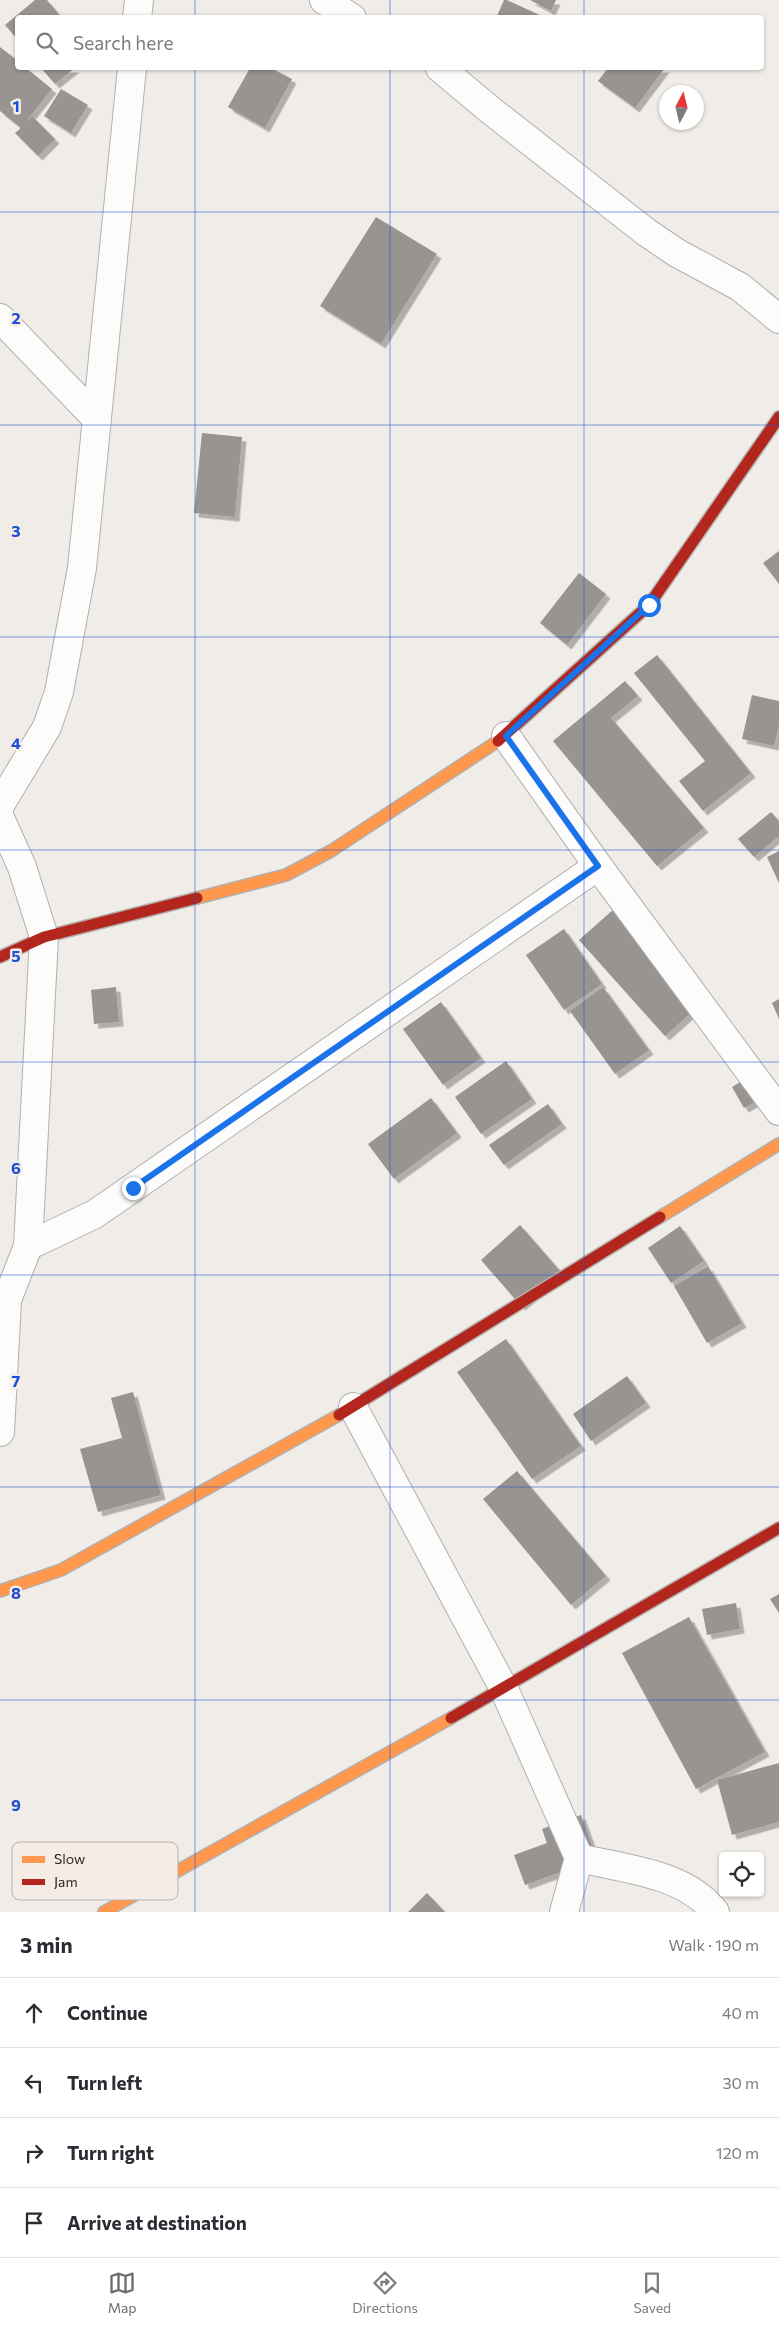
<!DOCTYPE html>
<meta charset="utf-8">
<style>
:root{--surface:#fff;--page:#f2f2f3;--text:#2b2b33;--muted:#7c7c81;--line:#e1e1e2;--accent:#6f6b68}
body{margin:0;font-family:Commissioner,sans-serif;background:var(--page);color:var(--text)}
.controls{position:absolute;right:15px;bottom:15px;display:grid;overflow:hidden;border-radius:5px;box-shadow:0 1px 4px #0004}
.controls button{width:45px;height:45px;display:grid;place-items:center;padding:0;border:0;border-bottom:1px solid var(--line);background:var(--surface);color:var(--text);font:25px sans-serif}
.compass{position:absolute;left:659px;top:85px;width:45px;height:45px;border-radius:50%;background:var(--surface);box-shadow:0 1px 4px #0004;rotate:7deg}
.stop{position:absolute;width:15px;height:15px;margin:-11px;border:4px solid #1a73e8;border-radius:50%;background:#fff}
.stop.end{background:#1a73e8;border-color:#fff;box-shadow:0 1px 5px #0008}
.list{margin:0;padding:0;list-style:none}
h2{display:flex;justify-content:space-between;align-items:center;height:65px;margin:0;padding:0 20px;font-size:21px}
h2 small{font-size:16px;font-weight:400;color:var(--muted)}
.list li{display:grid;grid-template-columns:32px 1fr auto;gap:15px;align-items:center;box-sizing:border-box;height:70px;padding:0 20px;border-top:1px solid var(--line)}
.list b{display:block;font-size:19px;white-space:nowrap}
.list em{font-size:16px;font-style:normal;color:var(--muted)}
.icon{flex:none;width:28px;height:28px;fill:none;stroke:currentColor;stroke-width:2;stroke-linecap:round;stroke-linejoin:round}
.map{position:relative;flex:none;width:779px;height:1912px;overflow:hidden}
.search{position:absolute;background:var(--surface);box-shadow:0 1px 4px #0004;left:15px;right:15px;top:15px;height:55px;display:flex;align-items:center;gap:12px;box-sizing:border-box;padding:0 18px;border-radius:5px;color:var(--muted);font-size:19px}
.sheet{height:345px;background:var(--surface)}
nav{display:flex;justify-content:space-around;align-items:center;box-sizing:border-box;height:70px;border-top:1px solid var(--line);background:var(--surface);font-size:14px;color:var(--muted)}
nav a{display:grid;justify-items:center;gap:2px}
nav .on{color:var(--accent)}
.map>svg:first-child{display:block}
.building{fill:#979491;filter:url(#shadow)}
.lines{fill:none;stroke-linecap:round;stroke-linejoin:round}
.street-casing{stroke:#b2afac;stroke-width:30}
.slow-casing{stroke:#b2afac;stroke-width:14}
.jam-casing{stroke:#b2afac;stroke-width:14}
.street{stroke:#fdfcfc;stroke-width:28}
.slow{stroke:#ff974d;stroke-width:11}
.jam{stroke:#b3261e;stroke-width:11}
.route{stroke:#1a73e8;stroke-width:6}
.grid{fill:none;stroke:#1d4ed8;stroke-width:1;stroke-opacity:0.55}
.key{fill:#f4ece5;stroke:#b7b1ab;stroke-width:1}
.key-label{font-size:14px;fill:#292623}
.grid-label{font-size:16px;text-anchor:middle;font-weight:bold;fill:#1d4ed8;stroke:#f4ece5;stroke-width:5;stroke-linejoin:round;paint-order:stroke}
</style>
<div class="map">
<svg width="779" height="1912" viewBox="0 0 779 1912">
<defs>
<filter id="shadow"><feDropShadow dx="4.5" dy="4.5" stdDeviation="0" flood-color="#0004"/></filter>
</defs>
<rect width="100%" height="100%" fill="#f0ece8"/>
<g class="building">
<polygon points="35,0 47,0 62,18 18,18 18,40 5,25"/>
<polygon points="504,0 507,0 546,18 496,18"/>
<polygon points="530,0 556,0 551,11"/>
<polygon points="0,47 18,61 18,68 26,68 52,89 25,123 32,116 55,139 38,156 15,133 21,128 0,111"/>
<polygon points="41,68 75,68 55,84"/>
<polygon points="250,68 271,68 292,79 265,128 228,107"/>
<polygon points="608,68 665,68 635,108 598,81"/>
<polygon points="61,89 88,105 71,133 44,116"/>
<polygon points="376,217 437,254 381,344 320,306"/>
<polygon points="202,433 242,437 235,517 194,513"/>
<polygon points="779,551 779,584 763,563"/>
<polygon points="579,573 606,594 567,645 540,623"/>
<polygon points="657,655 751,773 703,811 679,781 705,761 634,673"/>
<polygon points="625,681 638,696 611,718 704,828 657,866 553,741"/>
<polygon points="752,695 779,701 779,726 774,746 742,739"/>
<polygon points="771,812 779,821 779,836 754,857 738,839"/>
<polygon points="779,851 779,883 767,857"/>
<polygon points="623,901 709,997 665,1036 579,940"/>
<polygon points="564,929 602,984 564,1010 526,955"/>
<polygon points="116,987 119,1022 94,1024 91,990"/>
<polygon points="603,987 649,1050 615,1074 570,1011"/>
<polygon points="779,999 779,1019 772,1003"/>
<polygon points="441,1002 481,1058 443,1085 403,1029"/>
<polygon points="506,1061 532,1099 481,1134 455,1097"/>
<polygon points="757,1072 770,1094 744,1108 732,1087"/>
<polygon points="431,1098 457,1133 394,1179 368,1144"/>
<polygon points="548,1104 562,1124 504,1165 489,1145"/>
<polygon points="520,1225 561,1272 521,1306 481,1260"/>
<polygon points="680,1226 704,1261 671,1283 648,1248"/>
<polygon points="708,1266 742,1323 707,1343 674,1286"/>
<polygon points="506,1339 581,1446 532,1479 457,1372"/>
<polygon points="627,1376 646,1403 591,1441 573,1414"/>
<polygon points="133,1392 161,1495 98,1512 80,1449 122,1438 111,1398"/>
<polygon points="517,1471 606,1576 571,1605 483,1499"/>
<polygon points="779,1594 779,1613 770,1599"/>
<polygon points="736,1603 740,1629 707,1635 702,1609"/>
<polygon points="689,1617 765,1752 696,1789 622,1653"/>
<polygon points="779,1763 779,1822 732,1835 717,1780"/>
<polygon points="581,1815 597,1859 525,1885 514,1855 547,1843 542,1829"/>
<polygon points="427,1893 445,1912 408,1912"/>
</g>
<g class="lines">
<g class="street-casing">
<g id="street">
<polyline points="324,0 352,18"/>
<polyline points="137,18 139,0"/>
<polyline points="440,68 489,109 646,232 677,253 740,287 779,319"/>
<polyline points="0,318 96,418"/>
<polyline points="506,736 598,866 779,1111"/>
<polyline points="0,805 47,727 59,692 82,568 132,68"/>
<polyline points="0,818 22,867 44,937 28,1246 7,1300 0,1432"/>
<polyline points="28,1246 95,1214 598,866"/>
<polyline points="353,1407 504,1689 579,1858 564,1912"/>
<path d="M579,1858C624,1869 685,1873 715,1912"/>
</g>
</g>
<g class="slow-casing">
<g id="slow">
<polyline points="197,898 286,875 331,851 498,741"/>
<polyline points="660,1217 779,1144"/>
<polyline points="0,1591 61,1570 339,1415"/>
<polyline points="104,1912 451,1718"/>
</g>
</g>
<g class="jam-casing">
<g id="jam">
<polyline points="498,741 649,605 779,417"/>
<polyline points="0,957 44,937 197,898"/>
<polyline points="339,1415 660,1217"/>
<polyline points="451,1718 779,1528"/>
</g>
</g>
<use href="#street" class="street"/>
<use href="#slow" class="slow"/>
<use href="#jam" class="jam"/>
</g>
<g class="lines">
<polyline class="route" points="133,1188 598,866 506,736 649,605"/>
</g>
<path class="grid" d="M195,0V18M390,0V18M584,0V18M195,68V1912M390,68V1912M584,68V1912M0,212H779M0,425H779M0,637H779M0,850H779M0,1062H779M0,1275H779M0,1487H779M0,1700H779"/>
<rect x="12" y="1842" width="166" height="58" rx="8" class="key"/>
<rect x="22" y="1856" width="23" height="7" fill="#ff974d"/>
<rect x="22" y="1879" width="23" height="6" fill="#b3261e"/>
<g class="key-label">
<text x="54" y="1864">Slow</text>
<text x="54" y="1887">Jam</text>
</g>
<g class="grid-label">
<text x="16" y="112">1</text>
<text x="16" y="324">2</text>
<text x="16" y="537">3</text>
<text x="16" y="749">4</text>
<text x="16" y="962">5</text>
<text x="16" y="1174">6</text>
<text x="16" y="1387">7</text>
<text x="16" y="1599">8</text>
<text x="16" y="1811">9</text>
</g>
</svg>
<div class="controls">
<button><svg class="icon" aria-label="locate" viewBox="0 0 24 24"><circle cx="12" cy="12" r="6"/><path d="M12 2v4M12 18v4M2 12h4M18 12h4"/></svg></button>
</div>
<svg class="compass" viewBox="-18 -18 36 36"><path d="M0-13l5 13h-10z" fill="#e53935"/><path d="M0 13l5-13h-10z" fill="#7c7c81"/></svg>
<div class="stop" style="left:649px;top:605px"></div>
<div class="stop end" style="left:133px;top:1188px"></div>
<div class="search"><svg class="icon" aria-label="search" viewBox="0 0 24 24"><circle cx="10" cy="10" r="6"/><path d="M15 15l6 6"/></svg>Search here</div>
</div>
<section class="sheet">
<h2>3 min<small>Walk · 190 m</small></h2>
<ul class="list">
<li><svg class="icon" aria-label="ahead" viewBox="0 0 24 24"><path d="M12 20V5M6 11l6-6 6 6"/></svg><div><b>Continue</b></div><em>40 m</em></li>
<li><svg class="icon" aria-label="left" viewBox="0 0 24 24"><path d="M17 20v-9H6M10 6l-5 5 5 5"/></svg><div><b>Turn left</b></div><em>30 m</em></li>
<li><svg class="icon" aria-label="right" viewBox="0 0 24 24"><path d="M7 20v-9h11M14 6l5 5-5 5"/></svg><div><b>Turn right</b></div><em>120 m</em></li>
<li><svg class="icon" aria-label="arrive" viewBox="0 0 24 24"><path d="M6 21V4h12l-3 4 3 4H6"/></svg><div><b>Arrive at destination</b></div></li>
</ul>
</section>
<nav>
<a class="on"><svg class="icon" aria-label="map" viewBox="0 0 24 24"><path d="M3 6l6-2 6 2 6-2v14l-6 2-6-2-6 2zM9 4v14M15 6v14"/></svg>Map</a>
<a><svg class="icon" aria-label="directions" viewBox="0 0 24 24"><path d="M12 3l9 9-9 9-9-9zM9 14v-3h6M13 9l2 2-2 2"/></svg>Directions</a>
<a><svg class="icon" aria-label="saved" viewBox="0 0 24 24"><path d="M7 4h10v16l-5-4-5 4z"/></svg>Saved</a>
</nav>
